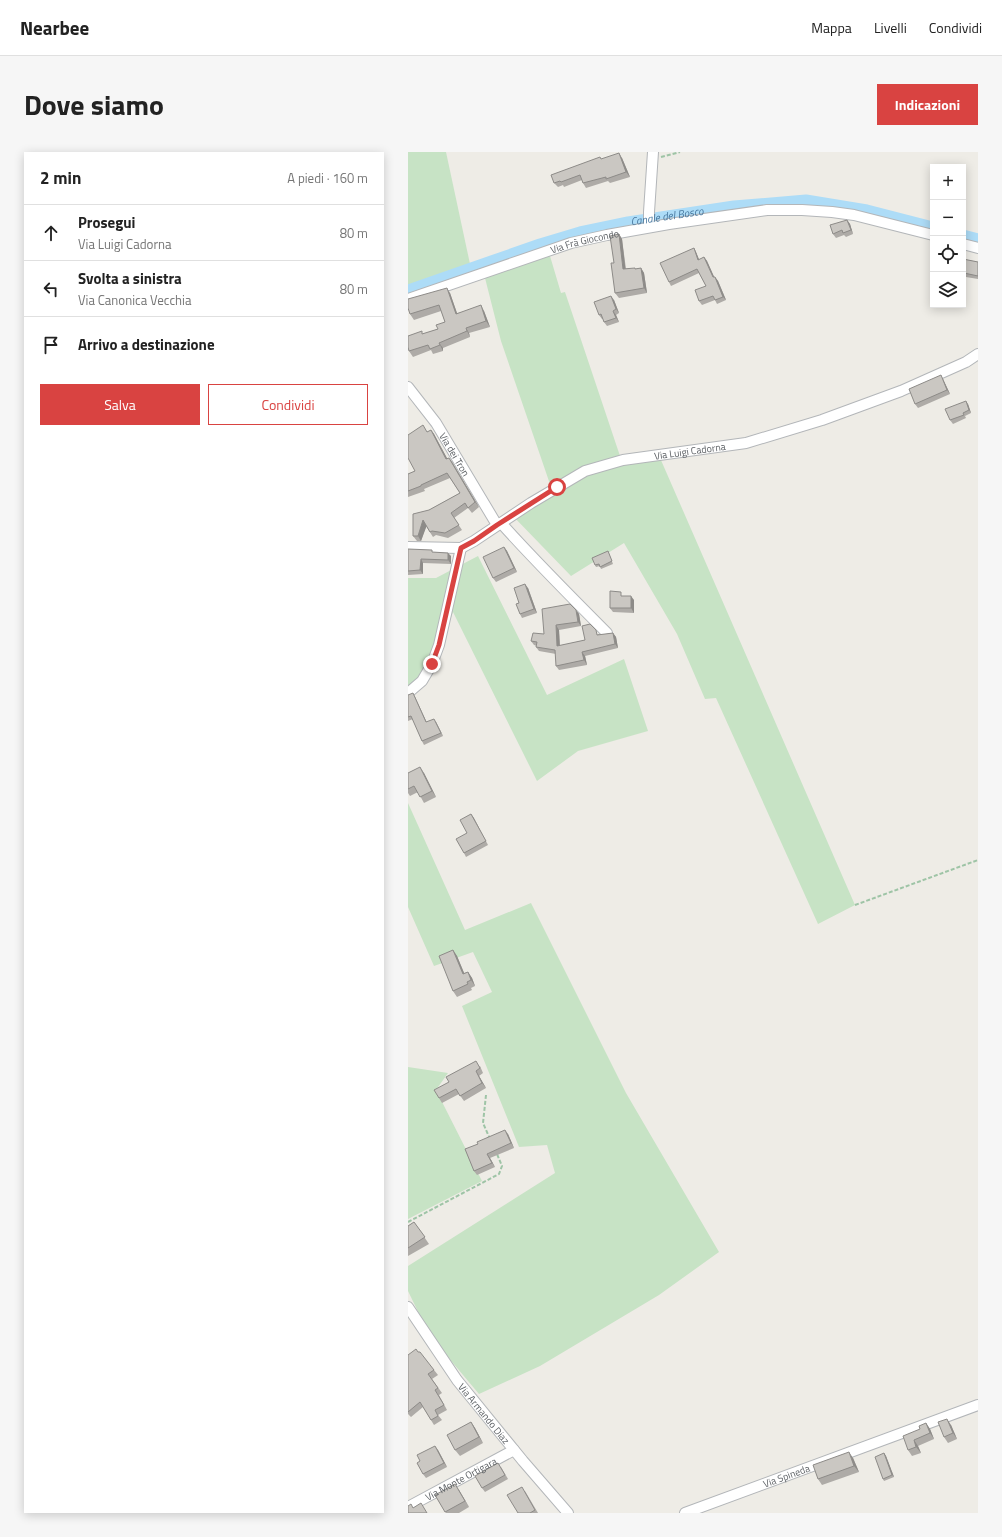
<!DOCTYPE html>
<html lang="it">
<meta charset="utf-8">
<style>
:root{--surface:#fff;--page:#f6f6f6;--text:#222;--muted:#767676;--line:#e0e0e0;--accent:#d94341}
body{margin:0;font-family:"Titillium Web",sans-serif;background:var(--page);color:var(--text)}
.controls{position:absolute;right:12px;top:12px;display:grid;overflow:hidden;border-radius:0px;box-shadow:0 2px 10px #0003}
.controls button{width:36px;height:36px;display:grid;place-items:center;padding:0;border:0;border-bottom:1px solid var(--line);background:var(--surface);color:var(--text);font:20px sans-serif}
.stop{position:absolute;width:12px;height:12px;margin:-9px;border:3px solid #d94341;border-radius:50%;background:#fff}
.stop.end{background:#d94341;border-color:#fff;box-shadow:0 1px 4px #0008}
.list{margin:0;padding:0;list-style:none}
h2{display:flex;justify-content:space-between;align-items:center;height:52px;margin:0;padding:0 16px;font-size:17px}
h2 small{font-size:13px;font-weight:400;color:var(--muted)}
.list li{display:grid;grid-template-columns:26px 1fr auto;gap:12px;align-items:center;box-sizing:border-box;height:56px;padding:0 16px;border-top:1px solid var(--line)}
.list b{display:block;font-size:15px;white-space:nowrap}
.list p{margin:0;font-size:13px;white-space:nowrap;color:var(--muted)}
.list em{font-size:13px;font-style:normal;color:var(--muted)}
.actions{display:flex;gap:8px;padding:12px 16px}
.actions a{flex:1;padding:9px 0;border:1px solid var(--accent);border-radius:0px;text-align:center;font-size:14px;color:var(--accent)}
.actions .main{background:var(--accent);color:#fff}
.icon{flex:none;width:22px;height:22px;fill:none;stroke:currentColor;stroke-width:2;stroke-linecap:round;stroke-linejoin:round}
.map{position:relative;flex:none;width:570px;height:1361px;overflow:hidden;border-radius:0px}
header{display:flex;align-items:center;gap:24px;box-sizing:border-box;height:56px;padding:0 20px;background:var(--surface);border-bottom:1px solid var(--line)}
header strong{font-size:19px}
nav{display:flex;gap:22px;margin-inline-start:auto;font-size:14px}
.intro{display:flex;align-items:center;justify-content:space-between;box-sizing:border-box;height:96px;padding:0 24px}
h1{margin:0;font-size:28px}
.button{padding:10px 18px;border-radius:0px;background:var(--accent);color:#fff;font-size:14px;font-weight:700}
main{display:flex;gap:24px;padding:0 24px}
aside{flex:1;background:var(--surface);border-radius:0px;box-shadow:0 2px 10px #0003}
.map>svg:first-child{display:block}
.green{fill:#c7e3c5}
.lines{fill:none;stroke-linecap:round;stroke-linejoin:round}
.canal{stroke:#addcf7;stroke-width:11}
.street-casing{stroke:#b3b6b9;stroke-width:12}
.path{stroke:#9ec4a6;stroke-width:2;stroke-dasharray:4 2;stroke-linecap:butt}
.street{stroke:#fff;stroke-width:10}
.wall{fill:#aeaba7}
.shaded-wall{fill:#8d8b88}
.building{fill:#cac7c2;stroke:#8d8b88}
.route{stroke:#d94341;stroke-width:5}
.labels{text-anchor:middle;stroke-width:3;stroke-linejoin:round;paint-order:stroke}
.street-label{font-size:10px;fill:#5d6165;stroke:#fff}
.water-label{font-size:11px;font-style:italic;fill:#48789f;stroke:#fff}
</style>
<header>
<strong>Nearbee</strong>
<nav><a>Mappa</a><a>Livelli</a><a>Condividi</a></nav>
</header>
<div class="intro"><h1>Dove siamo</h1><a class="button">Indicazioni</a></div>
<main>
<aside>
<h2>2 min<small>A piedi · 160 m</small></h2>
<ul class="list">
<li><svg class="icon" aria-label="ahead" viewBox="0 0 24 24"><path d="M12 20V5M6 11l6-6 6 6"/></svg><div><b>Prosegui</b><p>Via Luigi Cadorna</p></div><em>80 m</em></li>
<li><svg class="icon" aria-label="left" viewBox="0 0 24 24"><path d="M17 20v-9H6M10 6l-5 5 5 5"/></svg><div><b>Svolta a sinistra</b><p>Via Canonica Vecchia</p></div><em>80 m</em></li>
<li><svg class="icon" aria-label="arrive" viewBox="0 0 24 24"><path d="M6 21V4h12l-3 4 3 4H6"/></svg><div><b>Arrivo a destinazione</b></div></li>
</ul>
<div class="actions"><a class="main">Salva</a><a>Condividi</a></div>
</aside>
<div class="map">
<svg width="570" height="1361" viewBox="0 0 570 1361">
<rect width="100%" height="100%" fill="#eeece6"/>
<g class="green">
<polygon points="0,0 38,0 62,112 0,133"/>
<polygon points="142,104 153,141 157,140 212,304 225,301 249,299 447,753 410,772 308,546 297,547 269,482 216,391 163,424 103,362 144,338 93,189 77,126"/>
<polygon points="70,404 139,543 216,507 240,579 170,599 129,629 45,460 20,529 0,539 0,426 28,426"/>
<polygon points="0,651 57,778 123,751 218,941 311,1100 251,1143 132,1214 71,1242 34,1198 15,1170 0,1139 0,1114 147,1021 139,993 111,995 54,854 84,840 65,800 26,814 0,755"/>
<polygon points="0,915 40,921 28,938 74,1029 0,1067"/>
</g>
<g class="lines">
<g class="canal">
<polyline points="555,83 570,87"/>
<path id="s1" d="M0,138L132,92L172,80L220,70L326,54L398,48L459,58L525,75"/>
</g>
<g class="street-casing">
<g id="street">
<polyline points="241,75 241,60 245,0"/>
<polyline points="555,92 570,96"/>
<path id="s2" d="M0,147L163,91L199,83L261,72L359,58H394L424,60L446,63L525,83"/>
<path id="s3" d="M0,235L28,271L89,373"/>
<path d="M93,371C127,409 163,445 199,481"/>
<path id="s4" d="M0,395L53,396L66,389L123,351L177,319L215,308L338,291L414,268L493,239L558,210L570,202"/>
<polyline points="0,541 14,529 24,512 31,493 53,396"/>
<path id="s5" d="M0,1155L49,1228L115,1309L160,1361"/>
<path id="s6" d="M0,1355L106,1298"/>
<path id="s7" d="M277,1361L570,1253"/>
</g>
</g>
<g class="path">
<polyline points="253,5 272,0"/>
<polyline points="447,753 570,708"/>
<polyline points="78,943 75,971 82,987"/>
<polyline points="0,1070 91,1022 94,1014 89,1002"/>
</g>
<use href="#street" class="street"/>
</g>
<g class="wall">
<polygon points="214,6 222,25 202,31 200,29 178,36 175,31 174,28 156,35 155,33 150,35 146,31 193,7"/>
<polygon points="439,68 442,72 445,82 438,85 436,83 428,86 425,82"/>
<polygon points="211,82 214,87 218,117 228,117 233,116 236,121 239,141 211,146 207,141 206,111"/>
<polygon points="286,96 288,100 291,108 296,105 299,109 306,125 307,125 310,129 318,148 309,152 307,148 294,153 291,149 298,134 291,121 263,134 261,130"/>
<polygon points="555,107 570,110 570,127 558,125 555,140"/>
<polygon points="42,141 49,161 76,159 82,175 61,181 62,185 35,196 35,199 25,202 23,198 5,205 1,199 15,182 30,177 37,170 33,159 6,168 2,162"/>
<polygon points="206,148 211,161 208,163 211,170 199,174 196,170 195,167 194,167 191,163"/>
<polygon points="535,227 542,242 510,256 507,252"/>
<polygon points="560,252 563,261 557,264 558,266 545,272 542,268"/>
<polygon points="23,278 26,282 39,306 44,310 71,355 64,361 60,356 46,366 54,378 40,386 28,383 25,385 18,374 13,389 9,389 5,384 21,358 52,341 42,326 16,337 17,339 0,345 0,322 7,319 19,280"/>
<polygon points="96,395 99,399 109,420 88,430 85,426"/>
<polygon points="0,397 25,400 43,404 43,412 15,411 15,422 0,423"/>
<polygon points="200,399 205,412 193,417 192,414 188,415 187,413"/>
<polygon points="120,436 129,461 114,466 112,462"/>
<polygon points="216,444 226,448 226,461 205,460 202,456"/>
<polygon points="168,458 171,462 173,474 151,478 152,494 177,488 191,482 191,483 205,481 208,485 210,496 177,504 179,513 151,518 148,514 148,502 131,499 128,495 129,494 126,493 123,489 136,482"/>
<polygon points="0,543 7,545 18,570 28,570 35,584 16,593 14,589 5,567 0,569"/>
<polygon points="0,621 16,621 28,645 16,651 10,640 2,644 0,641"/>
<polygon points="63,662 80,693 58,705 56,701"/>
<polygon points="45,798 49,804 56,821 60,820 64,826 67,834 63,836 64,838 49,845 45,839"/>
<polygon points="72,914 75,921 71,924 78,936 56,949 51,942 34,951 31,946"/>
<polygon points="100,982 106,996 82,1006 87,1015 69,1023 66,1019 57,997"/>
<polygon points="6,1070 21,1092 0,1104 0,1074"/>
<polygon points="0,1203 26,1218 30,1223 24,1227 34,1241 31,1243 39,1258 30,1263 34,1268 26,1273 15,1255 3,1265 0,1262"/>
<polygon points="63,1270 67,1276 75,1291 52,1304 47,1298"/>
<polygon points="518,1271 522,1277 526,1287 510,1294 513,1301 504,1304 500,1298 512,1277"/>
<polygon points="543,1273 549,1287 540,1291 536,1285"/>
<polygon points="30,1298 39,1315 18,1326 15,1322"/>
<polygon points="476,1301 478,1304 486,1325 476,1329 475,1327"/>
<polygon points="445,1306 451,1320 414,1333 410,1327"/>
<polygon points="93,1315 100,1327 77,1340 74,1336"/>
<polygon points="51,1338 61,1355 51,1361 38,1361 27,1343"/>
<polygon points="117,1339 130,1361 110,1361"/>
</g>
<g class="shaded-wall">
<polygon points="211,1 214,6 222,25 218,20"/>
<polygon points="439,68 442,72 445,82 443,78"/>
<polygon points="211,82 214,87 218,122 215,117"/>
<polygon points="286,96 288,100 293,112 290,108"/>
<polygon points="296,105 299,109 308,129 305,125"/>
<polygon points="233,116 236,121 239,141 236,136"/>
<polygon points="556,121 558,125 555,140 555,126"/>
<polygon points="307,125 310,129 318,148 315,145"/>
<polygon points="39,136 42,141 51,167 48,162"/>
<polygon points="203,144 206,148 211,161 208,157"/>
<polygon points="73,153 76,159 82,175 78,169"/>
<polygon points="205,159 208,163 211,170 208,166"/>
<polygon points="58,176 61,181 62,185 59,179"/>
<polygon points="31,191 35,196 35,199"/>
<polygon points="533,223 535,227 542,242 539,238"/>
<polygon points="558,249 560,252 563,261 561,258"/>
<polygon points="23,278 26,282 42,312 38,307"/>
<polygon points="41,306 44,310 71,355 67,350"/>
<polygon points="15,368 19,373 13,389 10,384"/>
<polygon points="96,395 99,399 109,420 106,416"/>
<polygon points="40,401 43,404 43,412 40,408"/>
<polygon points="13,407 15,411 15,422 12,418"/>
<polygon points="117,432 120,436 129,461 126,457"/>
<polygon points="223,444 226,448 226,461 223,456"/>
<polygon points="168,458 171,462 173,474 170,470"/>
<polygon points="148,473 151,478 152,498 149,494"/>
<polygon points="205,481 208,485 210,496 207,492"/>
<polygon points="174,500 177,504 179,513 176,508"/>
<polygon points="5,541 7,545 20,573 18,570"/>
<polygon points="26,567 28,570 35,584 33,581"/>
<polygon points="12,615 16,621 28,645 24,639"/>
<polygon points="63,662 66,666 80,693 78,689"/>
<polygon points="45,798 49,804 59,828 55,822"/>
<polygon points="60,820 64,826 67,834 63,828"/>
<polygon points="68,919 71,924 78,936 74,931"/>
<polygon points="97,978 100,982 106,996 103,991"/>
<polygon points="79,1002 82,1006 87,1015 84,1011"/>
<polygon points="539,1267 543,1273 549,1287 545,1281"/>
<polygon points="63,1270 67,1276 75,1291 71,1285"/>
<polygon points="518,1271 522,1277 526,1287 522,1281"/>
<polygon points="506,1288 510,1294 513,1301 508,1295"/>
<polygon points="27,1294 30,1298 39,1315 36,1311"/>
<polygon points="441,1300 445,1306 451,1320 446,1314"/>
<polygon points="476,1301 478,1304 486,1325 484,1323"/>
<polygon points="47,1332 51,1338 61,1355 57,1349"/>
</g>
<g class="building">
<polygon points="211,1 218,20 198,27 198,25 175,31 172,23 153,30 152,29 146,31 143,23 192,5 193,7"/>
<polygon points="439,68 443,78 435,81 434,78 425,82 422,73"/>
<polygon points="211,82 215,117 227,116 227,117 233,116 236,136 207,141 203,111 206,111 202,84"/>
<polygon points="286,96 290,108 296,105 305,125 307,125 315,145 307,148 305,144 291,149 287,138 298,134 289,117 261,130 252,111"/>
<polygon points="555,107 570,110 570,124 556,121 555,126"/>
<polygon points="39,136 48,162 73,153 78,169 58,176 59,179 31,191 32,193 22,197 20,193 1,199 0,195 0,184 14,179 14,182 30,177 28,173 37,170 31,153 2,162 0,156 0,147"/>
<polygon points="203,144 208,157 205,159 208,166 196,170 193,162 191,163 186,150"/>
<polygon points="533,223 539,238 507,252 501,237"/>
<polygon points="558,249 561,258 555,261 556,263 542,268 537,257"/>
<polygon points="15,273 19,280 23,278 38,307 41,306 67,350 60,356 57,351 43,361 51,373 37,381 24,379 22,380 15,368 10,384 5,384 5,362 21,358 52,341 39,321 13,333 13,334 0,339 0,322 7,319 0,306 0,283"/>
<polygon points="96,395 106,416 85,426 75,405"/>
<polygon points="0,397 24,398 24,400 40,401 40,408 13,407 12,418 0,419"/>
<polygon points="200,399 204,409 192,415 191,412 187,413 184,406"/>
<polygon points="117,432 126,457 112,462 108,452 111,451 106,436"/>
<polygon points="202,439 213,440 213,444 223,444 223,456 202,456"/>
<polygon points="162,452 168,458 170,470 148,473 149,494 177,488 174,474 182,472 188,478 189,483 205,481 207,492 174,500 176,508 148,514 147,498 128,495 129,490 123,489 125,481 136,482 134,457"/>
<polygon points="5,541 18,570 26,567 33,581 14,589 3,564 0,565 0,543"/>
<polygon points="12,615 24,639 12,645 6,634 0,637 0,621"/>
<polygon points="63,662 78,689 56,701 48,687 59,681 52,668"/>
<polygon points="45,798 55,822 60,820 63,828 59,830 60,832 45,839 31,804"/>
<polygon points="68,909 72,916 68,919 74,931 52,944 48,937 31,946 26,938 41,930 38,925"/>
<polygon points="97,978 103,991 79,1002 84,1011 66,1019 57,997 70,992 69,990"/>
<polygon points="6,1070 17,1085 0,1096 0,1074"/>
<polygon points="8,1197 10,1200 12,1200 26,1218 20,1222 30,1236 27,1238 36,1253 27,1258 30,1264 23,1268 12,1250 0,1260 0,1203"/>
<polygon points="539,1267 545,1281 536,1285 530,1270"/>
<polygon points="63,1270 71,1285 47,1298 39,1283"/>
<polygon points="518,1271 522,1281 506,1288 508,1295 500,1298 495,1284 512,1277 511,1274"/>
<polygon points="27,1294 36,1311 15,1322 9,1311 12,1309 9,1303"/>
<polygon points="441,1300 446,1314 410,1327 405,1313"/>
<polygon points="476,1301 484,1323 475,1327 467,1305"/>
<polygon points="90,1311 97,1323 74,1336 67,1324"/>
<polygon points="47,1332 57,1349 37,1360 27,1343"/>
<polygon points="114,1335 127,1358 122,1361 110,1361 99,1343"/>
<polygon points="13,1351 19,1361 0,1361 0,1354 3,1352 5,1356"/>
</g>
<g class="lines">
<polyline class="route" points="24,512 31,493 53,396 66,389 89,373 149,335"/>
</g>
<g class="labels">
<g class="street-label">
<text dy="4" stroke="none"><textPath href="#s2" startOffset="186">Via Frà Giocondo</textPath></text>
<text dy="4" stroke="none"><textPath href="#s4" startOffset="306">Via Luigi Cadorna</textPath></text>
<text dy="4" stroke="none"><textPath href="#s3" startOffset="82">Via dei Tron</textPath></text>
<text dy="4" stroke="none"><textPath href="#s5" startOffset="131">Via Armando Diaz</textPath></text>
<text dy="4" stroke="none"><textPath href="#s7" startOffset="108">Via Spineda</textPath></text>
<text dy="4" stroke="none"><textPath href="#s6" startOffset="60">Via Monte Ortigara</textPath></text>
</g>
<g class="water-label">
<text dy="4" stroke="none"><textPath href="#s1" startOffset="270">Canale del Bosco</textPath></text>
</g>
</g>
</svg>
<div class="controls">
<button>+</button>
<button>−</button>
<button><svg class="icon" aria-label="locate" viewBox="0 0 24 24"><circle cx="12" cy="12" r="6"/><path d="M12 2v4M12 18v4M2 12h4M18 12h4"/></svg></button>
<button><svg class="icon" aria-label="layers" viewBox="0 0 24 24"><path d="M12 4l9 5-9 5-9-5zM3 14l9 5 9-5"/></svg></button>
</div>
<div class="stop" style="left:149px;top:335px"></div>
<div class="stop end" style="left:24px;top:512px"></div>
</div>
</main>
